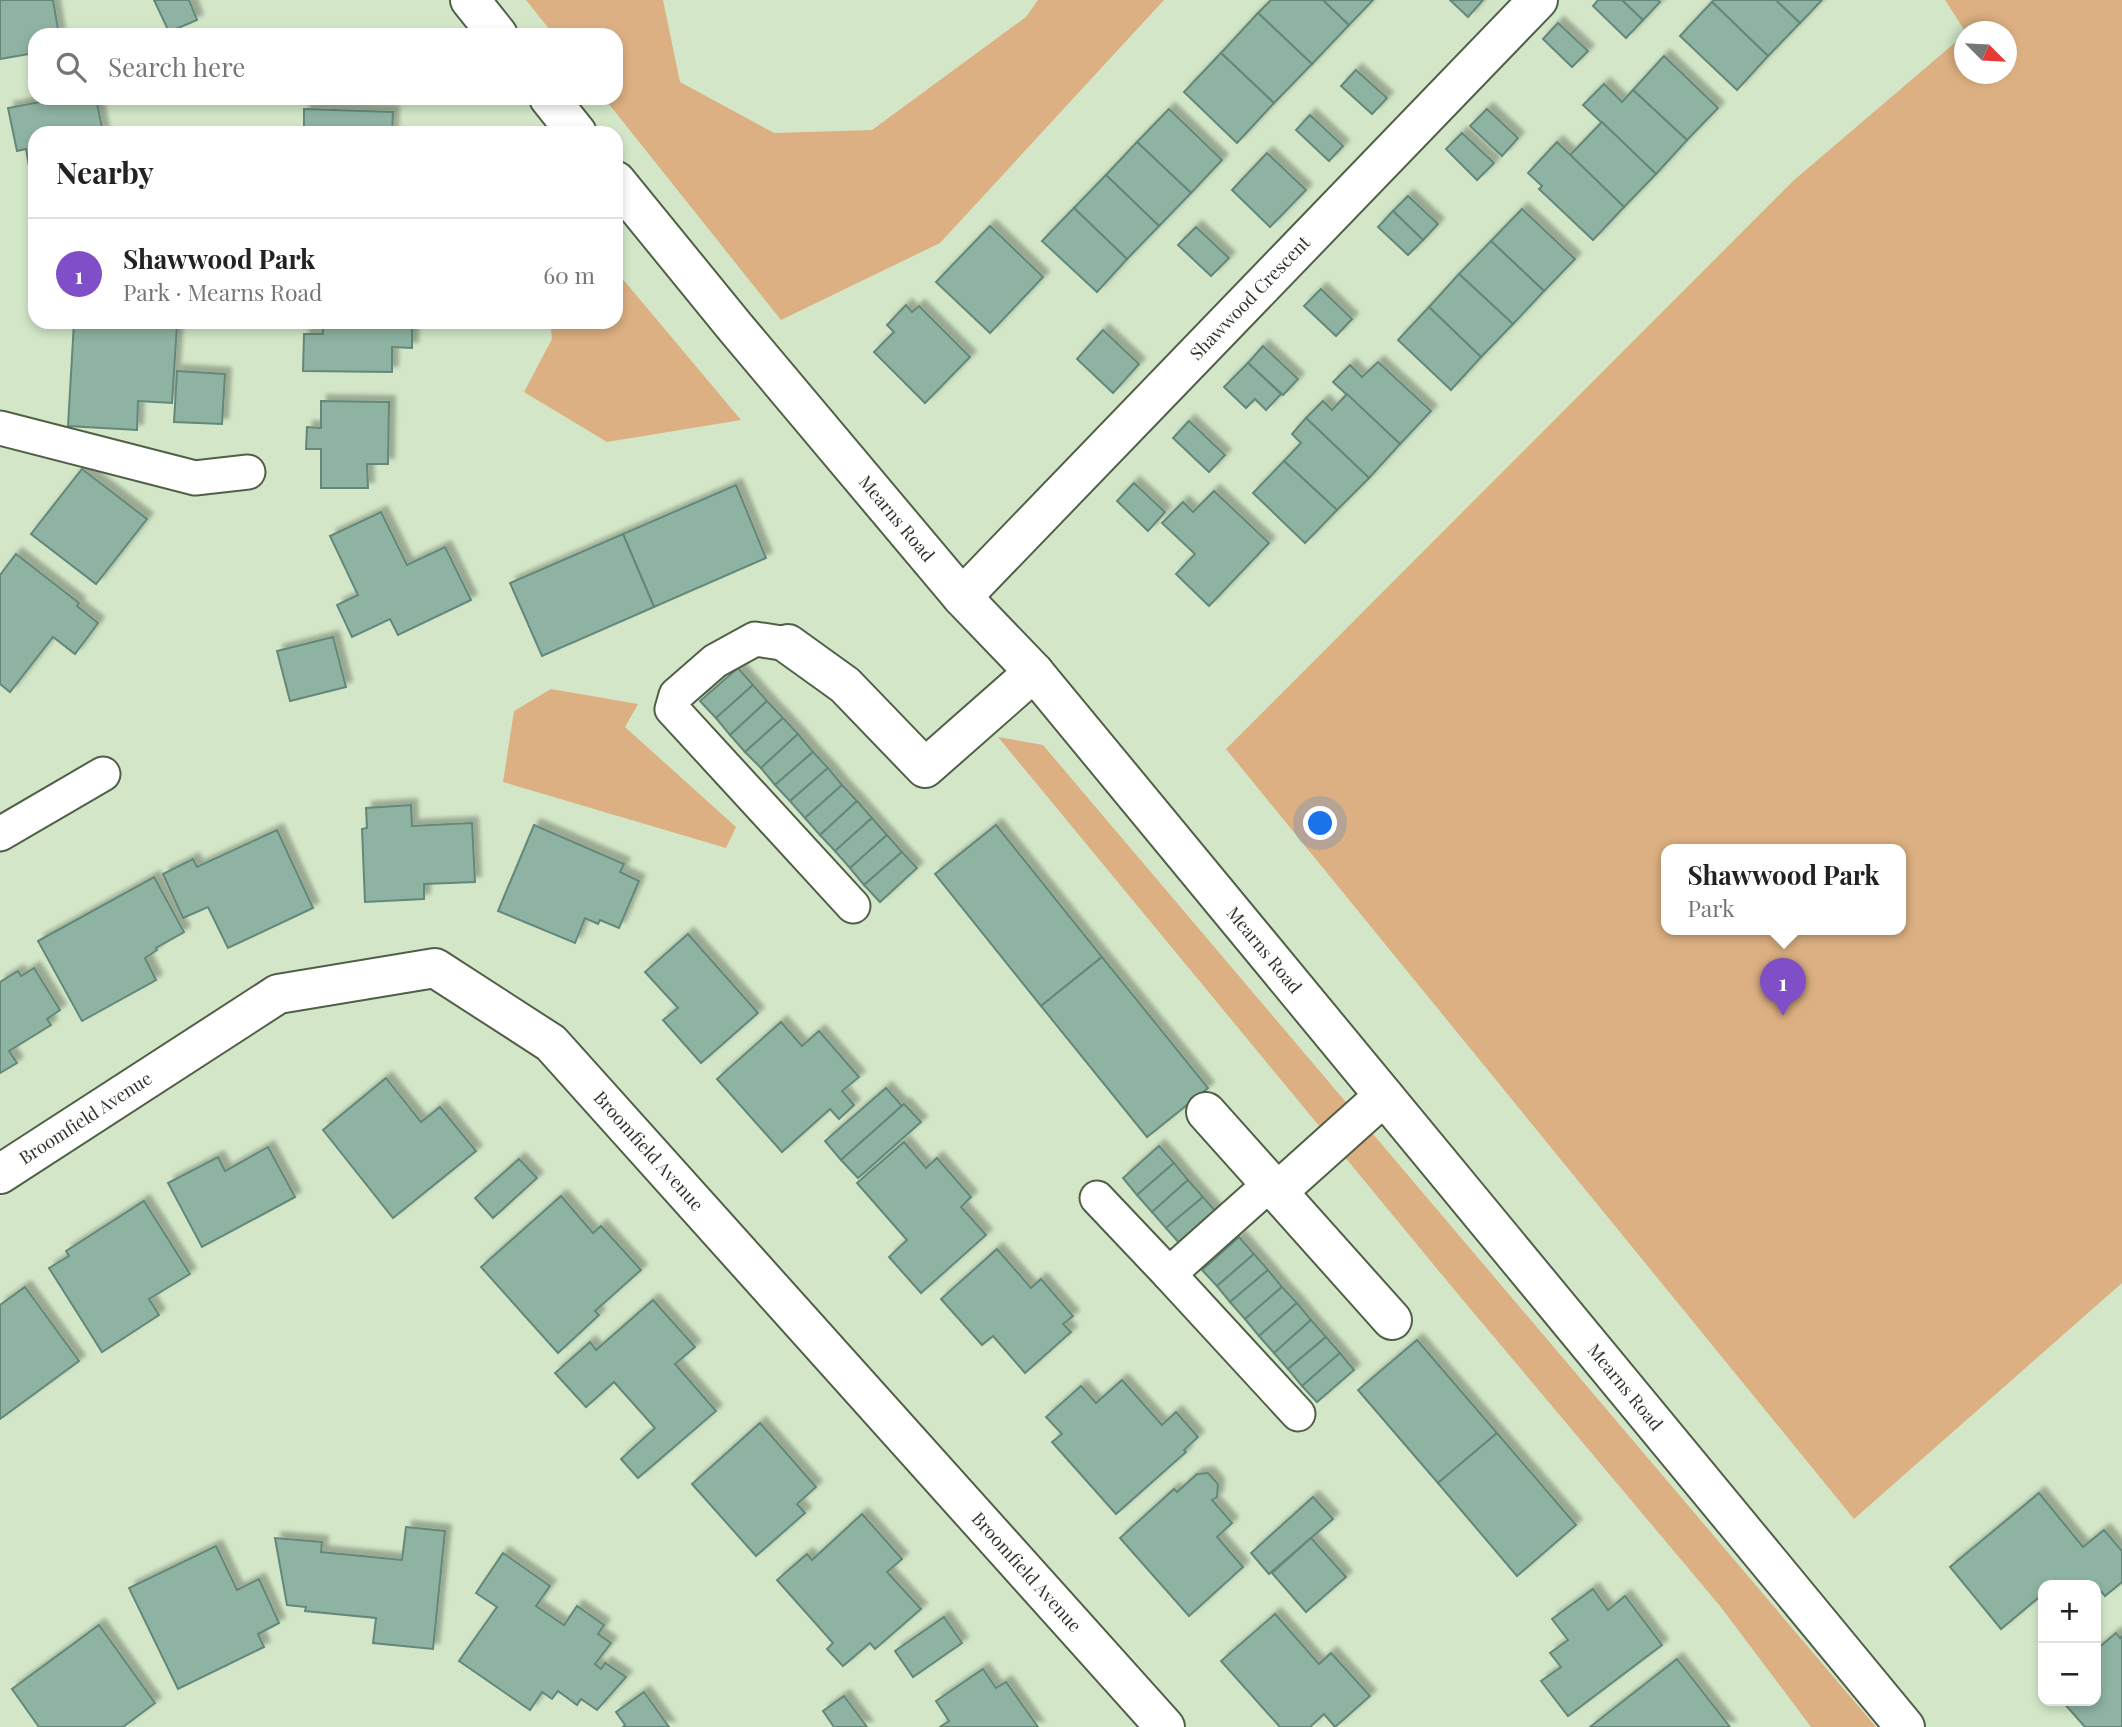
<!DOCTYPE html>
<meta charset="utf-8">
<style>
:root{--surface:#fff;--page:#f6f6f6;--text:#222;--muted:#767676;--line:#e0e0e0;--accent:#804fc7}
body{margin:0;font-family:"Playfair Display",serif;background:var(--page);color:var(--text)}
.controls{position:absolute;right:21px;bottom:21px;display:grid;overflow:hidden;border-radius:14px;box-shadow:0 4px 10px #0003}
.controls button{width:63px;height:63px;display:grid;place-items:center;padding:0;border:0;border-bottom:2px solid var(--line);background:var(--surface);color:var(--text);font:35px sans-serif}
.compass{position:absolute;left:1954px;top:21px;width:63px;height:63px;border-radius:50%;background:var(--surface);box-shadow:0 4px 10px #0003;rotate:114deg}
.you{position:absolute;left:1321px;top:824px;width:24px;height:24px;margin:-18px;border:5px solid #fff;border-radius:50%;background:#1a73e8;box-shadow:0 0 0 10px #1a73e833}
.badge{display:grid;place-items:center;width:46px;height:46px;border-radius:50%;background:var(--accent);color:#fff;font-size:23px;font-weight:700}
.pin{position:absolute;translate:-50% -58px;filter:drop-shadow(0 2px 4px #0008)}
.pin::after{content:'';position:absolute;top:37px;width:24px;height:21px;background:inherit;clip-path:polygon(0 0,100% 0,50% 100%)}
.popup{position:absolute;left:1661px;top:844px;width:245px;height:91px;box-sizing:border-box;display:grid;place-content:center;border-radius:14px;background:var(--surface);filter:drop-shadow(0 2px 5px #0005);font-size:23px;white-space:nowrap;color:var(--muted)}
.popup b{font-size:26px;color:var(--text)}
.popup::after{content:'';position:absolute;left:50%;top:100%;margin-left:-14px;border:14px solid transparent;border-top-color:var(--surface)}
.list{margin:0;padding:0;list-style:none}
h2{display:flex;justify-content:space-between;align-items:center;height:91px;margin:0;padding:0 28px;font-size:30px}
h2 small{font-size:23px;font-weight:400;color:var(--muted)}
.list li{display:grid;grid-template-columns:46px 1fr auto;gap:21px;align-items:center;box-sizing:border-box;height:112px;padding:0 28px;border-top:2px solid var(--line)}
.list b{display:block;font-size:26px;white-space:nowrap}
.list p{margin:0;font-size:23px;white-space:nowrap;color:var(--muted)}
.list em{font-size:23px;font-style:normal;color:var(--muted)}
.icon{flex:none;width:38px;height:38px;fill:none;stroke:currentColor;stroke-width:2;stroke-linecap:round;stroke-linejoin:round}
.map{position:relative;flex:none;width:2122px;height:1727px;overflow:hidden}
.search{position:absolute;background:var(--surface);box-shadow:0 4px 10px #0003;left:28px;top:28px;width:595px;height:77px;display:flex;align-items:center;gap:18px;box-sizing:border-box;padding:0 24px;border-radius:21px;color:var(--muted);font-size:26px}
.panel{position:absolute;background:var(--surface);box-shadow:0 4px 10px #0003;left:28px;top:126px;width:595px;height:203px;border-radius:21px}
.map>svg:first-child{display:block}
.green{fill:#dcb082;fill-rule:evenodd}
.building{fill:#8eb3a3;stroke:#648879;stroke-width:2;filter:url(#shadow)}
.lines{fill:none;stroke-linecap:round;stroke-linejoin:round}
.lane-casing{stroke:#506046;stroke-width:37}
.street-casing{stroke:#506046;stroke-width:42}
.secondary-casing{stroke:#506046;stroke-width:42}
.lane{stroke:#fff;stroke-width:33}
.street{stroke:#fff;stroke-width:38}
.secondary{stroke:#fff;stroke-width:38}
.labels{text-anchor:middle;stroke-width:7;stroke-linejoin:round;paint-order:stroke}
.street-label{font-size:18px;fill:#2e3529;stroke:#fff}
</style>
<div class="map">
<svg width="2122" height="1727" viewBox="0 0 2122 1727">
<defs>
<filter id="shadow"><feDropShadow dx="6" dy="-6" stdDeviation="2" flood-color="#0004"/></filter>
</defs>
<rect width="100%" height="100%" fill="#d3e7c8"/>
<g class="green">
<polygon points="526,0 663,0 680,82 774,133 872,130 1026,17 1038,0 1164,0 940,243 781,320 604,98 616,98 616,35 554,35"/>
<path d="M1945,0H2122V1283L1854,1519L1226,749L1793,181L1964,35L1965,74H2007V32L1965,31ZM1666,850H1900V930H1666Z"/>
<polygon points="616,271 741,420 607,442 524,392 552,339 550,322 616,322"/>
<polygon points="551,689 638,704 625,727 736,827 726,848 503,782 514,711"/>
<polygon points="998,737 1043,745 1876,1727 1811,1727 1720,1606 1457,1293"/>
</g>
<g class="building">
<polygon points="0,0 53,0 59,35 35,35 35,53 0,59"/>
<polygon points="154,0 189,0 197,20 169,32"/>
<polygon points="1271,0 1323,0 1349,25 1312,64 1258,13"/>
<polygon points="1323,0 1373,0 1349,25"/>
<polygon points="1450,0 1483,0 1468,17"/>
<polygon points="1598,0 1622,0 1643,20 1626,38 1593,6"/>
<polygon points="1622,0 1658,0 1660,2 1643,20"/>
<polygon points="1714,0 1776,0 1800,23 1768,56 1712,2"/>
<polygon points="1776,0 1822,0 1800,23"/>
<polygon points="1712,2 1768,56 1737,90 1680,36"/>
<polygon points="1258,13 1312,64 1274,103 1221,53"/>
<polygon points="1558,23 1588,51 1572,67 1543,39"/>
<polygon points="1221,53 1274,103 1237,143 1184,92"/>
<polygon points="1664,56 1718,108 1687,140 1633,90"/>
<polygon points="1356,70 1387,98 1372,114 1341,86"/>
<polygon points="1604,84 1622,102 1633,90 1687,140 1656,174 1583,105"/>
<polygon points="61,98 96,98 103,133 35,133 34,195 26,149 17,151 8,108"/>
<polygon points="304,109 393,112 392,133 304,133"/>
<polygon points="1169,109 1222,160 1191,193 1137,142"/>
<polygon points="1487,109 1518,138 1502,156 1470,126"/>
<polygon points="1310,115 1343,146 1329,161 1296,130"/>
<polygon points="1602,122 1656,174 1624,207 1570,155"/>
<polygon points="1462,133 1494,163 1477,180 1446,149"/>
<polygon points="1137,142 1191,193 1159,226 1106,175"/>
<polygon points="1557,142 1624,207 1593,240 1539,189 1542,186 1528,173"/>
<polygon points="1267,153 1306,190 1270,227 1232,190"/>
<polygon points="1106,175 1159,226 1127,259 1074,208"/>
<polygon points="1408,196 1438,224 1423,240 1393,211"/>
<polygon points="1074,208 1127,259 1097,292 1042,241"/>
<polygon points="1522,209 1575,259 1544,291 1491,241"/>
<polygon points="1393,211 1423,240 1408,255 1378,227"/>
<polygon points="990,226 1043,277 990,333 936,282"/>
<polygon points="1196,227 1229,258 1211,276 1178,245"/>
<polygon points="1491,241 1544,291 1513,324 1459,274"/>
<polygon points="1459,274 1513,324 1481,357 1429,307"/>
<polygon points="1321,289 1352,319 1336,336 1304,306"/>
<polygon points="906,305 912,312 919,306 970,357 925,403 874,352 894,332 887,325"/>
<polygon points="1429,307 1481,357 1451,390 1398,340"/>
<polygon points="74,322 177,324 172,403 138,401 137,430 68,426"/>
<polygon points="323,322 412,322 412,348 392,347 392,372 303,371 304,334 323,334"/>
<polygon points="1103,330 1139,364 1113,393 1077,359"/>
<polygon points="1263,346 1298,379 1283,395 1248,363"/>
<polygon points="1378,362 1431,411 1400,444 1333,382 1350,365 1362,377"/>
<polygon points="1248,363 1281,394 1266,410 1255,399 1246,408 1224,387"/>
<polygon points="177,371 225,374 222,424 174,422"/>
<polygon points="1347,394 1400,444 1369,478 1306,418 1323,401 1332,410"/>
<polygon points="321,401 389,402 388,464 367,464 368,488 321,488 321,449 306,449 307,427 321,428"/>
<polygon points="1306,418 1369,478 1337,510 1284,461 1301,443 1292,434"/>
<polygon points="1189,421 1225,455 1209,472 1173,438"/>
<polygon points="1284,461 1337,510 1305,543 1253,493"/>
<polygon points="82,469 147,519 96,584 31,534"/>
<polygon points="1134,483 1165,512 1148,531 1117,501"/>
<polygon points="736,485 766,558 654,607 623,534"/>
<polygon points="1214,491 1269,543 1209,606 1176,574 1195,554 1162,523 1183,502 1193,512"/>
<polygon points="381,512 407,565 445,547 471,600 398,635 390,619 352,637 337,605 358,595 330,536"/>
<polygon points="623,534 654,607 542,656 510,583"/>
<polygon points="16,554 79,603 77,606 98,623 75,654 53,637 10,692 0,684 0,575"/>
<polygon points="333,637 346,687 290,701 277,651"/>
<polygon points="738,668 753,685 716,718 700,701"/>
<polygon points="753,685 767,701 730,735 716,718"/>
<polygon points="767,701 783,718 745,752 730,735"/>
<polygon points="783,718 798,734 761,768 745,752"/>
<polygon points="798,734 813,752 775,785 761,768"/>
<polygon points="813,752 828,768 790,801 775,785"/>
<polygon points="828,768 842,785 805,818 790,801"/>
<polygon points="842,785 857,801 820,835 805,818"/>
<polygon points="857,801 872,818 835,851 820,835"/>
<polygon points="411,805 412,826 472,823 475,882 424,884 424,899 365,902 362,829 367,828 366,808"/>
<polygon points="872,818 887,835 850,868 835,851"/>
<polygon points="534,825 624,864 620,872 639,881 619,928 600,920 598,924 585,918 575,943 498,911"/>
<polygon points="996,825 1102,957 1041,1006 935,874"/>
<polygon points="277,830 313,908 228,948 208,907 183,918 163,874 193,859 197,867"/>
<polygon points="887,835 902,852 864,885 850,868"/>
<polygon points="902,852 917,868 880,902 864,885"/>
<polygon points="154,877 184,932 156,948 157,950 145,958 156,980 82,1021 38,941"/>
<polygon points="688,934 758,1013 701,1063 663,1020 678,1008 645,972"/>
<polygon points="1102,957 1208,1088 1147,1137 1041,1006"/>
<polygon points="34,968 60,1010 47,1019 51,1025 9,1051 17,1063 0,1073 0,982 18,971 21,976"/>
<polygon points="781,1022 802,1046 819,1031 859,1077 842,1091 854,1105 839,1119 830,1109 782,1152 717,1079"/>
<polygon points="386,1078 421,1122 440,1107 476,1151 393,1218 323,1130"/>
<polygon points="886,1088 902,1106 841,1160 825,1141"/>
<polygon points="904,1104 921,1122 858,1178 841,1160"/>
<polygon points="904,1142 926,1168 937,1158 971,1197 961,1207 986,1235 921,1293 889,1257 907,1240 857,1183"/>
<polygon points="1159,1146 1174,1163 1137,1195 1123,1178"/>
<polygon points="268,1147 295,1197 202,1247 168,1183 218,1157 225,1171"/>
<polygon points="519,1159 537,1178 493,1218 475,1198"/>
<polygon points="1174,1163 1188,1180 1152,1212 1137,1195"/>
<polygon points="1188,1180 1203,1197 1166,1228 1152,1212"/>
<polygon points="561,1196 593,1233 601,1226 641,1270 595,1311 599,1315 558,1353 481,1267"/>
<polygon points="1203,1197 1218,1214 1181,1245 1166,1228"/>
<polygon points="144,1201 190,1274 149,1299 159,1315 102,1352 49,1268 69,1256 66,1251"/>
<polygon points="1239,1237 1254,1254 1217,1286 1202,1270"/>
<polygon points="997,1249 1031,1288 1041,1279 1073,1316 1063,1324 1071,1332 1025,1373 993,1336 982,1345 941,1299"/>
<polygon points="1254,1254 1268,1270 1230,1302 1217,1286"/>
<polygon points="1268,1270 1282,1287 1245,1319 1230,1302"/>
<polygon points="25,1287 79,1361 0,1419 0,1305"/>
<polygon points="1282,1287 1297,1303 1259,1336 1245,1319"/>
<polygon points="653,1300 695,1347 675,1364 716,1411 638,1478 621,1459 655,1428 614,1382 586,1407 555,1373 590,1342 596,1350"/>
<polygon points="1297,1303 1311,1320 1274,1353 1259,1336"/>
<polygon points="1311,1320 1326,1337 1288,1369 1274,1353"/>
<polygon points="1326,1337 1340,1353 1302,1386 1288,1369"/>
<polygon points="1417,1340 1497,1433 1438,1483 1358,1390"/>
<polygon points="1340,1353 1354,1370 1317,1402 1302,1386"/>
<polygon points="1122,1380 1162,1425 1176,1412 1198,1437 1184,1450 1186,1452 1116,1514 1052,1442 1062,1434 1046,1417 1081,1386 1096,1403"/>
<polygon points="760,1423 816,1487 797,1504 805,1513 756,1556 692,1484"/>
<polygon points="1497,1433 1576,1525 1517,1576 1438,1483"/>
<polygon points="1208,1473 1218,1484 1217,1497 1212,1500 1232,1523 1217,1537 1243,1567 1189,1616 1120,1538 1174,1489 1177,1492 1197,1474"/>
<polygon points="2039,1493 2083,1547 2104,1530 2122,1551 2122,1582 2105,1596 2096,1585 2043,1585 2043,1594 2001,1629 1950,1567"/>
<polygon points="1313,1497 1333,1519 1269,1574 1251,1553"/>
<polygon points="862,1514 902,1559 887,1572 921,1609 875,1649 870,1643 843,1666 827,1649 833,1643 777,1580 807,1554 812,1560"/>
<polygon points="406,1527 445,1531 433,1649 373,1643 376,1618 305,1611 306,1607 287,1605 275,1538 322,1542 321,1552 402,1560"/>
<polygon points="1311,1538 1346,1577 1306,1612 1272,1573"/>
<polygon points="216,1546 237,1590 259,1579 279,1623 258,1634 264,1647 178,1689 129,1588"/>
<polygon points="503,1553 550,1586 536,1606 564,1625 577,1606 604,1625 598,1634 611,1643 595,1664 601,1669 605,1663 626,1677 597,1710 581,1699 577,1705 558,1691 552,1699 542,1692 530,1710 459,1661 497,1607 476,1593"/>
<polygon points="1593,1589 1608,1610 1625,1596 1662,1645 1568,1716 1541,1681 1561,1667 1550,1653 1568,1640 1552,1619"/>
<polygon points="1275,1614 1319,1664 1331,1653 1370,1696 1335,1727 1324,1714 1310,1727 1280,1727 1221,1661"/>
<polygon points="944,1617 962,1643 913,1677 895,1651"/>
<polygon points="99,1625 155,1703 123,1727 39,1727 12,1689"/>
<polygon points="2116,1633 2120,1638 2122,1636 2122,1727 2085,1727 2062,1701 2096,1701 2096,1650"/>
<polygon points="1677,1659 1730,1727 1590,1727"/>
<polygon points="983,1669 996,1688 1006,1682 1038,1727 940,1727 949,1721 936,1701"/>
<polygon points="644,1692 669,1727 623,1727 625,1725 616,1712"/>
<polygon points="844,1696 867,1727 834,1727 823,1711"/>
</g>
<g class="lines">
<g class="lane-casing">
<g id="lane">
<polyline points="0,428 195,478 248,472"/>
<polyline points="788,644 755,639 715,661 676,695 672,709 853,906"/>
<polyline points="0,834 103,774"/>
<polyline points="1270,1184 1169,1274 1298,1414"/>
<polyline points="1097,1198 1169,1274"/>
</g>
</g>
<g class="street-casing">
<g id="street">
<path id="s1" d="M962,597L1538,0"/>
<polyline points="788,644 845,685 925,768 1034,672"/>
<polyline points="1206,1112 1392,1320"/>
<path id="s2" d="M0,1174L278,994L435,968L551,1043L1165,1727"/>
<polyline points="1277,1192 1384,1096"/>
</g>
</g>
<g class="secondary-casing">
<g id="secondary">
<polyline points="470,0 498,35"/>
<polyline points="549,98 577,133"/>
<path id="s3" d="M616,181L735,327L962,597L1034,672L1905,1727"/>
</g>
</g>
<use href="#lane" class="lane"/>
<use href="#street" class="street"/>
<use href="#secondary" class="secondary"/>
</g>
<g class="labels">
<g class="street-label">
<text dy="6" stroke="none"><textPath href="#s1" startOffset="415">Shawwood Crescent</textPath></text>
<text dy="6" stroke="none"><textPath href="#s3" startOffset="439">Mearns Road</textPath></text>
<text dy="6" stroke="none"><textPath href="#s3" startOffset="1006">Mearns Road</textPath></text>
<text dy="6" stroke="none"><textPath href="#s2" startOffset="102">Broomfield Avenue</textPath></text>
<text dy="6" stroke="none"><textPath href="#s2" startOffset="774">Broomfield Avenue</textPath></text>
<text dy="6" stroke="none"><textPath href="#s3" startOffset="1573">Mearns Road</textPath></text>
<text dy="6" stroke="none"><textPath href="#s2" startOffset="1340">Broomfield Avenue</textPath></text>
</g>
</g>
</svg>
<div class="controls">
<button>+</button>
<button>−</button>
</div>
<svg class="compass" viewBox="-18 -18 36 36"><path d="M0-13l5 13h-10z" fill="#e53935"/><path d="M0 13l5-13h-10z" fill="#767676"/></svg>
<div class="you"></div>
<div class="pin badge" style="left:1783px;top:1016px">1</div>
<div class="popup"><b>Shawwood Park</b>Park</div>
<div class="search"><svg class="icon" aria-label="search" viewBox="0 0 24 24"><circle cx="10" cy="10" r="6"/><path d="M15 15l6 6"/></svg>Search here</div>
<section class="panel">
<h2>Nearby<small></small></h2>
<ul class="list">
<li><span class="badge">1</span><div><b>Shawwood Park</b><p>Park · Mearns Road</p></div><em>60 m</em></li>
</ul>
</section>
</div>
